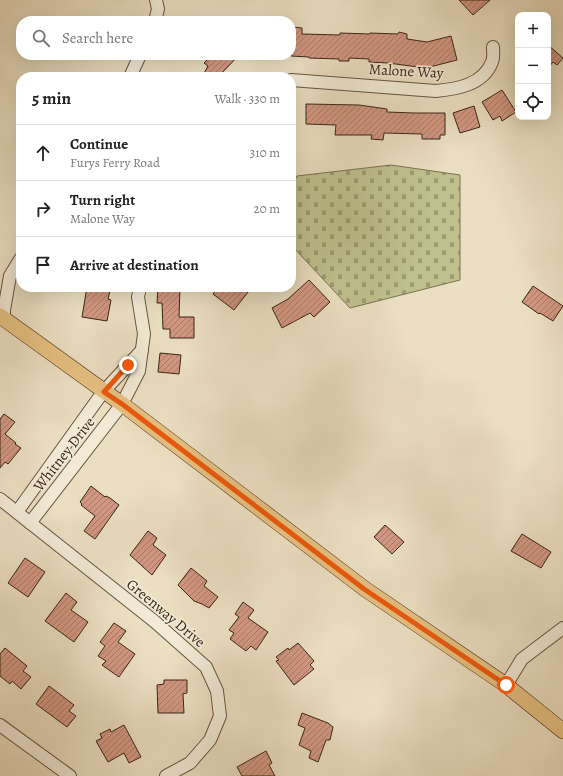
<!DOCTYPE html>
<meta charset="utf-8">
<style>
:root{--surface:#fff;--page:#f6f6f6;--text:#222;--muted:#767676;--line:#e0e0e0}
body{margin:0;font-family:Alegreya,serif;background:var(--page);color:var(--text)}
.controls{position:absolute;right:12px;top:12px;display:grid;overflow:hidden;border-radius:8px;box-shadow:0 4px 16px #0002}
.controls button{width:36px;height:36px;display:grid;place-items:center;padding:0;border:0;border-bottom:1px solid var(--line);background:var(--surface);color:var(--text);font:20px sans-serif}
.stop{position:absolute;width:12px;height:12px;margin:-9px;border:3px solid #ea580c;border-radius:50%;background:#fff}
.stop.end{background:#ea580c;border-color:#fff;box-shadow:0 1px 4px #0008}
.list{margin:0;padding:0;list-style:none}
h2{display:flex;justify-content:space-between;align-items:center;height:52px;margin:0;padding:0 16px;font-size:17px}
h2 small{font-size:13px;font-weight:400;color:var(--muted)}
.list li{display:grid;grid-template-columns:26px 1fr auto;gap:12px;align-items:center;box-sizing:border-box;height:56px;padding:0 16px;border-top:1px solid var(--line)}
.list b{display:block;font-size:15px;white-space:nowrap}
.list p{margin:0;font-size:13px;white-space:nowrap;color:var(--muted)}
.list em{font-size:13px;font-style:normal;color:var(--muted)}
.icon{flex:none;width:22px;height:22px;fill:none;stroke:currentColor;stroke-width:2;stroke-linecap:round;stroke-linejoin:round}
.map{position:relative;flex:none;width:563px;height:776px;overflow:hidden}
.search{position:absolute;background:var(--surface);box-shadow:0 4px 16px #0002;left:16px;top:16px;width:280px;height:44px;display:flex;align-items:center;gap:10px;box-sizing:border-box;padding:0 14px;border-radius:16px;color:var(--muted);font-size:15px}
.panel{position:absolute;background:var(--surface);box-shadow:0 4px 16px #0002;left:16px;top:72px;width:280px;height:220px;border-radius:16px}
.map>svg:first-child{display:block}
.cemetery{fill:url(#cemetery-stones);stroke:#7c7252}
.building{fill:url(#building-hatch);stroke:#392515}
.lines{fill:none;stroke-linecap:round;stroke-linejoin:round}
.minor-casing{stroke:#665440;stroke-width:14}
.major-casing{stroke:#392515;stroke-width:16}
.minor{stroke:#f2ead7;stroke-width:12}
.major{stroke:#e6c081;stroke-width:15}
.route{stroke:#ea580c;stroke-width:5}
.labels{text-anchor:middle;stroke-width:3.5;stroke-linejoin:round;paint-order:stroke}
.street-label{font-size:15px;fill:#392515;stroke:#f2ead7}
</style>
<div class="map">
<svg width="563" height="776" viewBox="0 0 563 776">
<defs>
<pattern id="cemetery-stones" width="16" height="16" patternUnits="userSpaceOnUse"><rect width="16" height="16" fill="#bfc08e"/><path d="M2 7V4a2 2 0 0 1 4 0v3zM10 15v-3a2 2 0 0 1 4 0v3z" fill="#9c9c73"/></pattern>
<pattern id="building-hatch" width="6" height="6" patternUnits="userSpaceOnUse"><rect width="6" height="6" fill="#d29782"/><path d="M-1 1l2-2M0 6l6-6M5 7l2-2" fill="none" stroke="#ab7b69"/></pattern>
</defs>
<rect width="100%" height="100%" fill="#ebdfc2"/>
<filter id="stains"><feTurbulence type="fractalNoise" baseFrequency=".005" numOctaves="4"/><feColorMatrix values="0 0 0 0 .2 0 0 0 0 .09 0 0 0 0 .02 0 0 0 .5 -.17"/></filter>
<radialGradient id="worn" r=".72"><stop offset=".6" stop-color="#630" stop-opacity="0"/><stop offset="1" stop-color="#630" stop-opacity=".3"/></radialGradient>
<polygon class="cemetery" points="391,165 460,175 460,280 350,308 294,248 291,236 291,189 297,176"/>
<g class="building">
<polygon points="459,0 490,0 473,15"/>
<polygon points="293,27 302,28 302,34 340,35 340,33 370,34 370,33 398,34 399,32 407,34 407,39 427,42 451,36 457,60 426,68 388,63 369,62 369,59 349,58 349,61 339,61 339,59 309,58 309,57 291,56 291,30 292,30"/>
<polygon points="548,45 563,58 557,65 553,62 548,68"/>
<polygon points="212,55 239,55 218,77 202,77 208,66 204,63"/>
<polygon points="502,90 516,112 502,121 500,116 493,120 482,102"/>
<polygon points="306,104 359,105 387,109 387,112 414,113 445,113 445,135 440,135 440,139 422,139 422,134 384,133 383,140 371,139 372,135 335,135 336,125 306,124"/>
<polygon points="474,106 480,127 460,133 453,113"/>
<polygon points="309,280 330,302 314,317 310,313 282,328 272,308 288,299"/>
<polygon points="533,286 563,306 553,321 540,313 539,314 522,302"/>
<polygon points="87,287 111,287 108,299 111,300 107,321 82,317"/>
<polygon points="158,287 180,287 179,317 194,317 194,338 170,338 170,329 163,329 162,303 157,303"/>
<polygon points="218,287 252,287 234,310 213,294"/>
<polygon points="160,353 181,355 179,374 158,372"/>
<polygon points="4,414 15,422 5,434 16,443 15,444 21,448 8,464 5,462 0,468 0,419"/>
<polygon points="91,486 105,497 106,496 110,498 119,505 95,539 84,531 95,516 81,505 82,504 80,502"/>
<polygon points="385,525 404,542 392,554 374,537"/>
<polygon points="148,531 157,538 153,545 166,555 152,575 130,555"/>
<polygon points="522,534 551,552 541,568 511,551"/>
<polygon points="25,558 45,572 28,597 8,583"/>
<polygon points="191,568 207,581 204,586 218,597 209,608 202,604 194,601 178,585"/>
<polygon points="66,593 77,602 71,610 88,622 74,642 45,621"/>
<polygon points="243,602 254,610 248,618 268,632 256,650 251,646 246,651 230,639 234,633 229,630 239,617 235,614"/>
<polygon points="114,623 126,631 118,642 135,654 119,677 102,665 106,661 98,656 105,646 100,642"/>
<polygon points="298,643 314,661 310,665 314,669 294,685 276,661 279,660 276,657 288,648 289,650"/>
<polygon points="5,648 27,666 23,671 31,677 21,689 12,681 10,684 0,676 0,654"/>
<polygon points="164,680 187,680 187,693 183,694 184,713 158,713 157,685 164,684"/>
<polygon points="49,686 74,705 69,711 76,716 67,727 36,704"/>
<polygon points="302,713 328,723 333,727 330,740 326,740 318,762 309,758 311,751 299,745 305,728 298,725"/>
<polygon points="124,725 141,757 129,763 124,753 108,762 96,741 102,738 100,734 110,729 111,732"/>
<polygon points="266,751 272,763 269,765 275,776 242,776 237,767"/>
</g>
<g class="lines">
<g class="minor-casing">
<g id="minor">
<polyline points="155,21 158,9 156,0"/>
<polyline points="130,77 140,55"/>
<path d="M291,80L436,91C457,89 483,85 492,62C494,58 493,51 493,47"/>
<polyline points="4,319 4,310 10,276 21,258"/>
<polyline points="0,499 154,621 206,667 217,691 220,716 210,740 190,763 166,776"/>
<polyline points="17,512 103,392 142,350"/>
<polyline points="30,523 122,404 139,371 144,334 138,297 140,287"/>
<polyline points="506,685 522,659 563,628"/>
<polyline points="0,725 70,776"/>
</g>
</g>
<g class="major-casing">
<polyline id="major" points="0,316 122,404 365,589 506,685 563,731"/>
</g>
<use href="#minor" class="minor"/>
<use href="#major" class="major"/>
</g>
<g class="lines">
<polyline class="route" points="128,365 104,392 122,404 364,589 506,685"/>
</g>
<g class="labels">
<g class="street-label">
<text transform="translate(406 71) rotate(3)" y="5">Malone Way</text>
<text transform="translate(64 454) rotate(-52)" y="5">Whitney Drive</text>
<text transform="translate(166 613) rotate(40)" y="5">Greenway Drive</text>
</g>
</g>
<rect width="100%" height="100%" filter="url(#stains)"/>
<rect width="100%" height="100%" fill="url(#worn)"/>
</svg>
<div class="controls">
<button>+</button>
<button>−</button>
<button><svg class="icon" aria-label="locate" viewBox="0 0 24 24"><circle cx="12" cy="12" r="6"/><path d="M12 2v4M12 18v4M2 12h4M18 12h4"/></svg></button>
</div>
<div class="stop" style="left:506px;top:685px"></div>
<div class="stop end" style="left:128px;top:365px"></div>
<div class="search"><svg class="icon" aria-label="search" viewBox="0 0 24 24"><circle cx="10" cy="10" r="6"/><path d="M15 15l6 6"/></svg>Search here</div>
<section class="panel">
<h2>5 min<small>Walk · 330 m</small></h2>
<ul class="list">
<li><svg class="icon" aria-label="ahead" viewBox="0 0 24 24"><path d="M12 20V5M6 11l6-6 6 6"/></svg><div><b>Continue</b><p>Furys Ferry Road</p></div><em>310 m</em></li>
<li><svg class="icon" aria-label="right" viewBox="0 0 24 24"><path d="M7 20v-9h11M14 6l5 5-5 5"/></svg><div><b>Turn right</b><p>Malone Way</p></div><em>20 m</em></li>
<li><svg class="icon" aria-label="arrive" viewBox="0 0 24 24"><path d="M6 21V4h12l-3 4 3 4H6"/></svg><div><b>Arrive at destination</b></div></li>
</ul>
</section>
</div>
